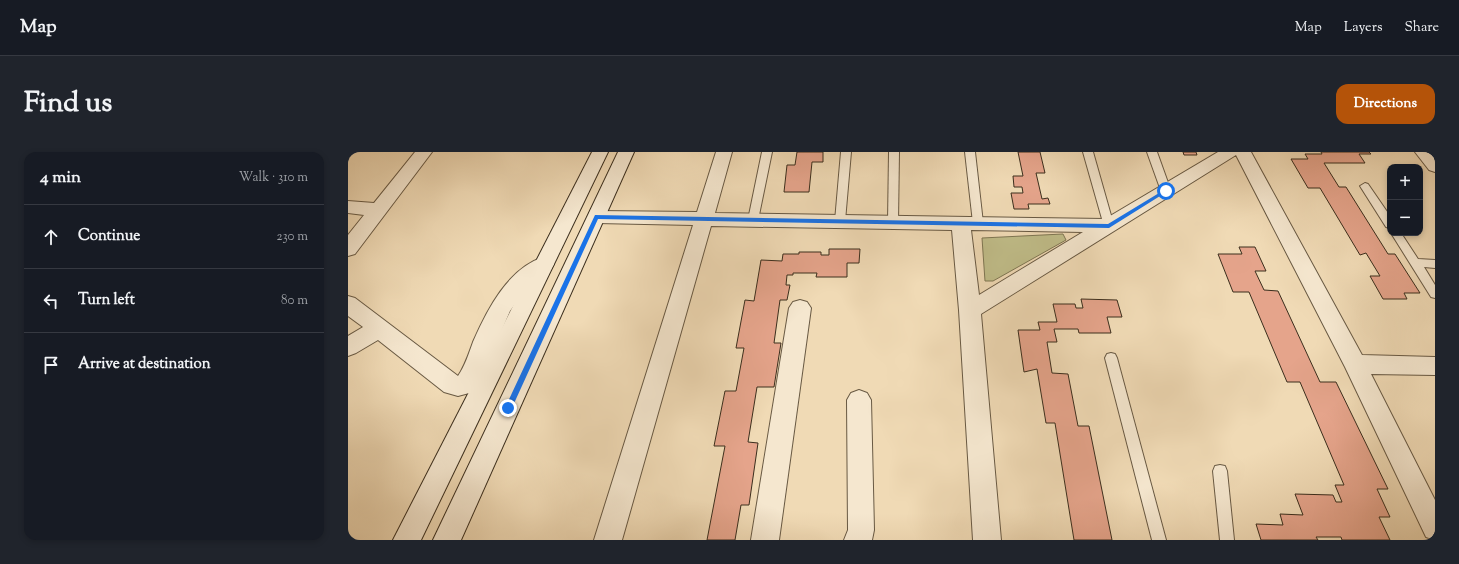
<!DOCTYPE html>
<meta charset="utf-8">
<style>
:root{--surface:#171b24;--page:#20242c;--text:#f1f3f6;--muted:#9ea1a6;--line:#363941;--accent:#b45309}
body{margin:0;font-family:"Sorts Mill Goudy",serif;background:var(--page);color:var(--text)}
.controls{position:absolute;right:12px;top:12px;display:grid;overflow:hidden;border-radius:8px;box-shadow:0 2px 6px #0003}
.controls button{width:36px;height:36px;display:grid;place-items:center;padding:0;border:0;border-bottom:1px solid var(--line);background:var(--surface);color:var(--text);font:20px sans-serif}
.stop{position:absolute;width:12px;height:12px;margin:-9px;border:3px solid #1a73e8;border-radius:50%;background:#fff}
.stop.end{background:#1a73e8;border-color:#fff;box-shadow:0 1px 4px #0008}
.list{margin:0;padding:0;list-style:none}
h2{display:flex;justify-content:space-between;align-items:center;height:52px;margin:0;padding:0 16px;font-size:17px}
h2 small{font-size:13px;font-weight:400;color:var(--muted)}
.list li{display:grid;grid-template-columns:26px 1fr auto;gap:12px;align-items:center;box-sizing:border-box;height:64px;padding:0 16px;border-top:1px solid var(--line)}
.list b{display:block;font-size:15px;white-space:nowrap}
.list em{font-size:13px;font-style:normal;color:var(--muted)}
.icon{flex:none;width:22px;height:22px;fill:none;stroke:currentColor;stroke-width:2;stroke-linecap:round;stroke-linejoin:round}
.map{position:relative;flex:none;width:1087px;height:388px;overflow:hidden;border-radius:12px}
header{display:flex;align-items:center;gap:24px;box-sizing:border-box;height:56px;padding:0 20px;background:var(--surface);border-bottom:1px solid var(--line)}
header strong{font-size:19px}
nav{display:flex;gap:22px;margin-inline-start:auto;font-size:14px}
.intro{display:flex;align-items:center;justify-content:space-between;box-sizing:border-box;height:96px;padding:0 24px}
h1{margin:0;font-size:28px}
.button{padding:10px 18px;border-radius:12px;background:var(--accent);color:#fff;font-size:14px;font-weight:700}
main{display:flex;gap:24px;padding:0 24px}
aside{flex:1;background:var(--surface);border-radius:12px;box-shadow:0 2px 6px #0003}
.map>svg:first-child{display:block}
.green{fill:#c0bd89;stroke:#7e7653}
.building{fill:#e5a48b;stroke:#3b2e1d}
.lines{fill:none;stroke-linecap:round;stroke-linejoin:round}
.service-casing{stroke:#685943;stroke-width:2}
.minor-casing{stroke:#685943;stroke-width:2}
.secondary-casing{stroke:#3b2e1d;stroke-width:2}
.service{fill:#f5e7cf;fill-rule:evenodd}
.minor{fill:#f5e7cf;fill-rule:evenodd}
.secondary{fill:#f5e7cf;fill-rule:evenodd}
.route{fill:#1a73e8}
</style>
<header>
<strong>Map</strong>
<nav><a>Map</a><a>Layers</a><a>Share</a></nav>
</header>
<div class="intro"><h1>Find us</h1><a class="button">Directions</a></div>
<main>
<aside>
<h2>4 min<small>Walk · 310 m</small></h2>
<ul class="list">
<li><svg class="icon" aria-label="ahead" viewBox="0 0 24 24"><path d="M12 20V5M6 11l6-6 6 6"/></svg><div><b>Continue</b></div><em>230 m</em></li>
<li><svg class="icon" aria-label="left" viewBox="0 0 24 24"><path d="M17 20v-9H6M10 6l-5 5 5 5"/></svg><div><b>Turn left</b></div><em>80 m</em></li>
<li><svg class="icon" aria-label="arrive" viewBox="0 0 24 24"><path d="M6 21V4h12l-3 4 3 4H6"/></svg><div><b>Arrive at destination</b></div></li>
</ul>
</aside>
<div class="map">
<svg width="1087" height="388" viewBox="0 0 1087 388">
<rect width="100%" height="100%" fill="#f0dab5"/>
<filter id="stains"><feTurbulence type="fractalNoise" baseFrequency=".005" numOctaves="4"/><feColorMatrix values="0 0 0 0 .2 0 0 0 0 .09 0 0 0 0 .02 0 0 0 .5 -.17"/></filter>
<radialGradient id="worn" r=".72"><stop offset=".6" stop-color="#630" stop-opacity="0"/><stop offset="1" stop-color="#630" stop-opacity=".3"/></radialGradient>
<polygon class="green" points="715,82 718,88 645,129 637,129 634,86"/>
<g class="building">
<polygon points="449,0 475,0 475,10 464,10 461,40 436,40 439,13 447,13"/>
<polygon points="670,0 692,0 697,21 688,21 694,47 700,46 702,52 680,52 681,57 666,57 663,41 675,41 674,35 666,35 665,24 675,24"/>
<polygon points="835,0 848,0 849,3 836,3"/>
<polygon points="973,0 1021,0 1023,2 1011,2 1017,11 976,11 991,35 998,35 1040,102 1047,102 1072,141 1056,141 1059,147 1035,147 1022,124 1032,124 1018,101 1012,103 972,36 960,36 943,7 960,7 957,2 974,2"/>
<polygon points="891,95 907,95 918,119 907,119 916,138 930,139 972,230 988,230 1040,337 1029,337 1042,365 1031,365 1042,388 994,388 993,385 968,385 970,388 913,388 908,372 935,373 932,362 955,363 947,342 985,343 988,350 994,350 987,333 996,333 952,230 939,230 901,140 885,140 870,102 894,102"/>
<polygon points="481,97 512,97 511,111 499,111 499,125 468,125 469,121 445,121 445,123 439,123 438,133 442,133 439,148 432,148 426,191 433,191 426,235 409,235 400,290 410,291 401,353 393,353 387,388 359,388 377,294 366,294 377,239 388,239 396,196 388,196 397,148 406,149 413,108 434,109 435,102 451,102 451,100 473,100 473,103 481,103"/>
<polygon points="733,147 769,148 774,165 759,165 763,181 731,181 730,177 706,177 709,190 699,190 704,221 720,222 730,274 741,274 764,388 726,388 707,271 698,271 689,217 676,220 670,178 692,178 690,170 709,170 705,152 727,152 728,156 735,156"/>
</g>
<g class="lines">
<g class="service-casing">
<g id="service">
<polygon points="414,0 424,0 410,68 405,72 400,68"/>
<polygon points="493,0 503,0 497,69 492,73 487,69"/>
<polygon points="541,0 551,0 550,70 545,74 540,70"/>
<polygon points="617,0 627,0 635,71 630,75 625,71"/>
<polygon points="735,0 745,0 766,74 765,77 757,77 756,74"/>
<polygon points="799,0 809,0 823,39 821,41 818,42 813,39"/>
<polygon points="1017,31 1020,32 1042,64 1042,76 1038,75 1012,34"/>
<polygon points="1043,81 1053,81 1070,107 1087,108 1087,116 1076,115 1087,133 1087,146 1083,145"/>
<polygon points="763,201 767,202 769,206 818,388 804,388 757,206 759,202"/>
<polygon points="872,313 877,314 879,319 886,388 872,388 865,319 867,314"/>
</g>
</g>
<g class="minor-casing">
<g id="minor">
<polygon points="67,0 84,0 7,102 0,104 0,83 16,63 0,61 0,49 26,51"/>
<path d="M368,0H384L367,61L757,67L870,0H903L1014,203L1087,205V223L1023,222L1087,348V388L1078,385L997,215L888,3L633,162L653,388H625L611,158L604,78L363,74L274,388H246L345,73L249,71L242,70L240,65L242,60L249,59L349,60ZM623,78L735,80L631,143Z"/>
<polygon points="1067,0 1084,0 1087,3 1087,20 1081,18"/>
<path d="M196,105L203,107L206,112L203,117L177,138L162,159L133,226L125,240L110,244L96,240L30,188L8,201L0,204V184L15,175L0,164V144L7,146L110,224C117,214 121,201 125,190C139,158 160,116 196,105Z"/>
<polygon points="452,148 459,150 463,156 431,388 403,388 441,156 445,150"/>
<polygon points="511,238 519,241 523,248 526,378 524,388 496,388 500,378 499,248 503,241"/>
</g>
</g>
<g class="secondary-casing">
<g id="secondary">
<polygon points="244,0 260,0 73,388 45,388"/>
<polygon points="270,0 286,0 113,388 85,388"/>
</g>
</g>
<use href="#service" class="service"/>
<use href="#minor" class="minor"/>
<use href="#secondary" class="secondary"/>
</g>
<polygon class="route" points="816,38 820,39 761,76 250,67 163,258 158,258 157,256 247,63 760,72"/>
<rect width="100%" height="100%" filter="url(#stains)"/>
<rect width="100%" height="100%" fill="url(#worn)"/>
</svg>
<div class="controls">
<button>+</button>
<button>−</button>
</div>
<div class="stop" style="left:818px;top:39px"></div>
<div class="stop end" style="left:160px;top:256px"></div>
</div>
</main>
